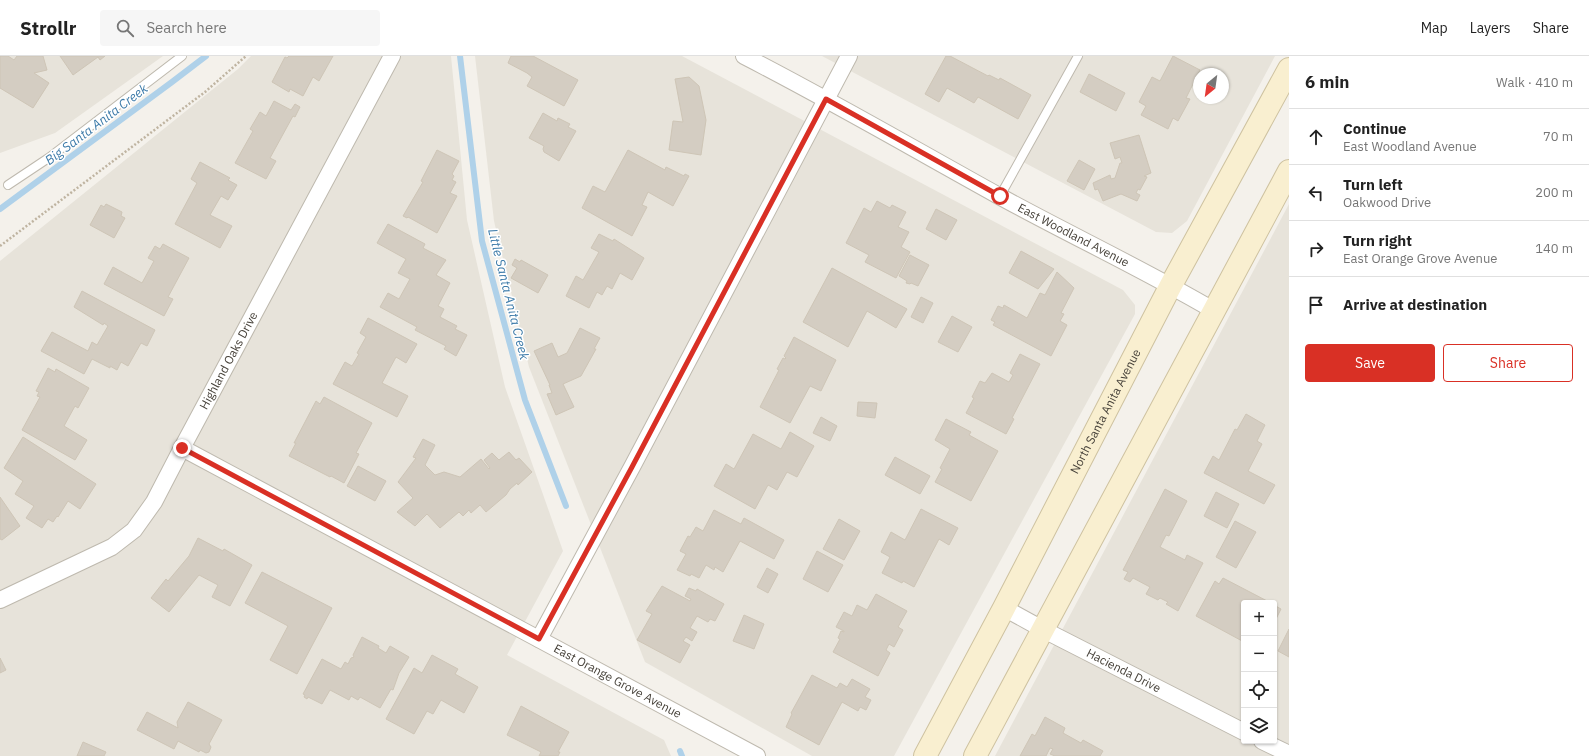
<!DOCTYPE html>
<meta charset="utf-8">
<style>
:root{--surface:#fff;--page:#f6f6f6;--text:#222;--muted:#767676;--line:#e0e0e0;--accent:#d93025}
body{margin:0;font-family:"IBM Plex Sans",sans-serif;background:var(--page);color:var(--text)}
.controls{position:absolute;right:12px;bottom:12px;display:grid;overflow:hidden;border-radius:4px;box-shadow:0 1px 3px #0004}
.controls button{width:36px;height:36px;display:grid;place-items:center;padding:0;border:0;border-bottom:1px solid var(--line);background:var(--surface);color:var(--text);font:20px sans-serif}
.compass{position:absolute;left:1193px;top:12px;width:36px;height:36px;border-radius:50%;background:var(--surface);box-shadow:0 1px 3px #0004;rotate:209deg}
.stop{position:absolute;width:12px;height:12px;margin:-9px;border:3px solid #d93025;border-radius:50%;background:#fff}
.stop.end{background:#d93025;border-color:#fff;box-shadow:0 1px 4px #0008}
.list{margin:0;padding:0;list-style:none}
h2{display:flex;justify-content:space-between;align-items:center;height:52px;margin:0;padding:0 16px;font-size:17px}
h2 small{font-size:13px;font-weight:400;color:var(--muted)}
.list li{display:grid;grid-template-columns:26px 1fr auto;gap:12px;align-items:center;box-sizing:border-box;height:56px;padding:0 16px;border-top:1px solid var(--line)}
.list b{display:block;font-size:15px;white-space:nowrap}
.list p{margin:0;font-size:13px;white-space:nowrap;color:var(--muted)}
.list em{font-size:13px;font-style:normal;color:var(--muted)}
.actions{display:flex;gap:8px;padding:12px 16px}
.actions a{flex:1;padding:9px 0;border:1px solid var(--accent);border-radius:4px;text-align:center;font-size:14px;color:var(--accent)}
.actions .main{background:var(--accent);color:#fff}
.icon{flex:none;width:22px;height:22px;fill:none;stroke:currentColor;stroke-width:2;stroke-linecap:round;stroke-linejoin:round}
.map{position:relative;flex:none;width:1289px;height:700px;overflow:hidden}
header{display:flex;align-items:center;gap:24px;box-sizing:border-box;height:56px;padding:0 20px;background:var(--surface);border-bottom:1px solid var(--line)}
header strong{font-size:19px}
nav{display:flex;gap:22px;margin-inline-start:auto;font-size:14px}
.search{width:280px;height:36px;background:var(--page);display:flex;align-items:center;gap:10px;box-sizing:border-box;padding:0 14px;border-radius:4px;color:var(--muted);font-size:15px}
main{display:flex}
aside{flex:1;background:var(--surface)}
.map>svg:first-child{display:block}
.residential{fill:#e7e3da;fill-rule:evenodd}
.lines{fill:none;stroke-linecap:round;stroke-linejoin:round}
.stream{stroke:#afd1e9;stroke-width:6}
.building{fill:#d4cdc2;stroke:#cec5b6}
.lane-casing{stroke:#beb9ae;stroke-width:10}
.street-casing{stroke:#beb9ae;stroke-width:18}
.secondary-casing{stroke:#cec2a0;stroke-width:24}
.path{stroke:#bfb4a1;stroke-width:2.5;stroke-dasharray:2 2;stroke-linecap:butt}
.lane{stroke:#fff;stroke-width:8}
.street{stroke:#fff;stroke-width:16}
.secondary{stroke:#f9efd0;stroke-width:22}
.route{stroke:#d93025;stroke-width:5}
.labels{text-anchor:middle;stroke-width:3;stroke-linejoin:round;paint-order:stroke}
.street-label{font-size:12px;fill:#47423a;stroke:#fff}
.water-label{font-size:13px;font-style:italic;fill:#3d7ba9;stroke:#fff}
</style>
<header>
<strong>Strollr</strong>
<div class="search"><svg class="icon" aria-label="search" viewBox="0 0 24 24"><circle cx="10" cy="10" r="6"/><path d="M15 15l6 6"/></svg>Search here</div>
<nav><a>Map</a><a>Layers</a><a>Share</a></nav>
</header>
<main>
<div class="map">
<svg width="1289" height="700" viewBox="0 0 1289 700">
<rect width="100%" height="100%" fill="#f4f1eb"/>
<g class="residential">
<polygon points="0,0 163,0 55,77 0,97"/>
<polygon points="251,0 451,0 467,164 505,331 563,495 507,599 664,684 671,700 0,700 0,205 238,13"/>
<polygon points="475,0 682,0 1123,234 1135,249 1135,258 894,700 812,700 645,606 529,311 494,165"/>
<path d="M822,0H1275L1187,165L1172,177L1156,176ZM1199,18H1223V42H1199Z"/>
<path d="M1289,148V700H995ZM1244,547H1274V685H1244Z"/>
</g>
<g class="lines">
<g class="stream">
<polyline points="460,0 482,185 525,344 566,450"/>
<polyline points="0,153 172,26 206,0"/>
<polyline points="680,695 682,700"/>
</g>
</g>
<g class="building">
<polygon points="0,0 8,0 14,4 17,0 43,0 47,14 34,17 49,27 33,52 0,32"/>
<polygon points="60,0 105,0 100,4 98,1 73,19"/>
<polygon points="289,0 333,0 319,25 313,21 303,40 290,33 289,36 272,26 285,1 287,2"/>
<polygon points="511,0 533,0 578,24 564,50 527,30 532,21 527,17 508,7"/>
<polygon points="946,0 950,0 988,20 989,19 999,24 1000,22 1031,39 1018,63 978,41 974,47 947,32 939,46 925,38"/>
<polygon points="1173,0 1200,14 1186,42 1190,43 1178,65 1173,62 1168,73 1141,59 1146,50 1139,46 1152,21 1160,25"/>
<polygon points="1089,18 1125,37 1116,55 1080,36"/>
<polygon points="689,21 699,30 706,64 701,99 669,94 673,65 683,66 675,23"/>
<polygon points="274,45 291,54 295,48 300,51 295,61 293,60 270,102 276,105 266,123 235,107 253,75 250,73 260,56 266,60"/>
<polygon points="543,57 557,65 558,62 570,68 568,71 576,75 559,105 544,96 543,93 544,90 529,82"/>
<polygon points="1139,79 1151,117 1144,120 1147,121 1140,134 1138,133 1136,137 1140,139 1137,145 1121,138 1103,145 1098,133 1095,134 1093,127 1110,119 1111,123 1115,122 1120,107 1122,107 1120,101 1115,103 1110,87"/>
<polygon points="437,94 459,105 452,118 454,120 452,124 456,126 450,137 457,140 437,177 408,161 407,162 403,160 423,126 421,125"/>
<polygon points="628,94 665,114 666,111 684,120 685,118 689,120 673,150 648,136 642,149 647,151 632,180 582,152 593,130 605,136"/>
<polygon points="1079,104 1095,113 1084,134 1067,125"/>
<polygon points="200,106 230,122 228,124 237,129 228,144 221,140 210,159 232,170 220,192 175,168 197,127 191,123"/>
<polygon points="877,145 890,152 892,149 906,156 898,171 909,176 901,191 910,196 896,222 865,206 869,199 846,187 864,152 871,156"/>
<polygon points="106,148 122,156 121,160 125,162 114,182 90,169 101,149 104,151"/>
<polygon points="936,153 957,164 946,184 926,173"/>
<polygon points="388,168 425,188 423,192 446,204 436,219 450,227 438,250 444,253 440,261 457,270 455,273 467,279 456,300 444,293 446,290 415,274 417,271 380,251 388,237 399,243 410,223 398,217 406,203 377,187"/>
<polygon points="599,178 613,185 614,183 644,202 632,224 620,217 612,233 607,230 602,239 597,236 589,252 566,240 576,220 583,224 599,196 591,192"/>
<polygon points="163,188 189,202 168,241 173,243 164,260 104,228 113,211 142,227 154,205 148,202 155,190 160,193"/>
<polygon points="1021,195 1054,213 1038,233 1009,217"/>
<polygon points="910,199 929,209 918,230 911,227 910,228 906,227 907,225 899,220"/>
<polygon points="515,203 520,206 521,204 548,219 538,237 511,222 517,212 512,209"/>
<polygon points="832,212 907,253 896,272 867,255 848,291 803,266"/>
<polygon points="1057,216 1074,232 1061,257 1064,258 1060,265 1067,269 1051,300 993,269 995,266 991,264 998,250 1003,252 1004,249 1027,262 1040,237 1045,239"/>
<polygon points="82,235 155,274 147,290 141,287 128,310 121,306 117,314 110,310 110,312 92,303 84,318 41,295 52,276 88,295 92,286 97,289 108,270 104,267 103,269 74,251"/>
<polygon points="921,241 933,247 923,267 911,261"/>
<polygon points="952,260 972,271 958,296 938,286"/>
<polygon points="368,262 417,288 406,307 396,301 382,327 408,340 397,361 333,328 345,306 352,310 359,298 357,297 366,281 360,277"/>
<polygon points="580,272 600,282 594,293 596,293 581,320 563,328 574,351 556,359 547,338 552,337 549,329 550,329 534,295 552,287 558,301 567,297"/>
<polygon points="794,281 836,304 821,335 810,330 790,367 760,351 779,314 777,313 783,302 785,303 786,302 784,300"/>
<polygon points="1020,298 1040,308 1012,362 1014,363 1006,378 966,357 974,342 972,341 980,325 985,327 992,317 1009,326 1013,319 1010,317"/>
<polygon points="48,312 55,316 56,313 89,332 78,352 75,350 64,370 87,384 75,404 22,374 40,341 37,340 39,336 36,335"/>
<polygon points="324,341 372,367 356,397 359,398 344,427 331,420 330,421 289,400 296,387 294,387 316,345 320,348"/>
<polygon points="858,346 877,347 875,362 857,360"/>
<polygon points="1246,358 1265,369 1257,385 1262,388 1248,415 1275,429 1264,448 1204,417 1213,400 1219,404 1235,373 1237,374"/>
<polygon points="821,361 837,370 830,385 813,377"/>
<polygon points="946,363 971,376 969,379 998,395 971,445 935,426 942,413 940,412 950,393 935,384"/>
<polygon points="790,376 814,390 797,421 787,416 777,434 768,429 755,453 714,430 726,408 734,413 753,378 781,393"/>
<polygon points="23,381 96,428 80,453 68,445 58,461 57,460 53,466 48,463 42,472 26,462 34,450 15,438 23,425 4,412"/>
<polygon points="423,383 435,389 425,409 435,419 444,416 460,421 481,403 489,413 490,412 484,404 492,397 499,404 509,396 516,404 519,402 532,416 518,429 517,427 510,433 506,439 486,456 480,449 471,457 469,454 463,460 459,456 440,472 427,458 415,470 397,456 413,442 398,426 416,402 413,401"/>
<polygon points="895,401 930,420 920,438 885,419"/>
<polygon points="358,410 386,425 375,445 347,430"/>
<polygon points="1165,433 1187,445 1169,480 1166,479 1160,491 1185,504 1187,499 1203,507 1178,555 1166,548 1168,546 1160,542 1158,544 1146,538 1150,531 1133,522 1130,526 1124,523 1128,516 1123,514"/>
<polygon points="1216,436 1239,448 1227,472 1204,460"/>
<polygon points="0,441 20,470 2,484 0,483"/>
<polygon points="921,453 958,472 949,489 939,483 914,531 903,525 902,527 882,517 890,501 881,496 891,476 905,484"/>
<polygon points="714,454 741,468 744,462 784,484 774,503 740,485 723,516 715,511 714,514 706,509 699,522 691,518 690,520 677,514 686,498 680,495 688,480 690,481 696,471 703,475"/>
<polygon points="839,463 860,475 844,504 823,493"/>
<polygon points="1235,465 1256,476 1236,512 1216,501"/>
<polygon points="198,482 223,495 224,493 252,509 230,550 212,541 218,529 199,519 169,556 151,542 166,523 168,525 189,500"/>
<polygon points="817,495 843,509 828,536 803,523"/>
<polygon points="767,512 778,518 768,537 757,531"/>
<polygon points="262,516 332,552 297,618 270,604 288,570 245,547"/>
<polygon points="1223,522 1271,547 1244,547 1244,586 1196,560 1215,525 1219,528"/>
<polygon points="662,530 690,545 691,543 685,540 689,532 696,535 697,533 724,548 715,565 710,563 708,566 697,560 690,572 697,576 692,585 686,581 683,585 690,589 680,607 637,584 652,558 646,555"/>
<polygon points="876,538 907,555 898,571 903,574 894,591 889,588 886,594 890,597 878,620 833,596 840,583 838,582 841,575 844,576 844,575 836,571 844,556 852,560 857,549 867,554"/>
<polygon points="1274,549 1281,553 1274,567"/>
<polygon points="744,559 764,568 754,593 733,585"/>
<polygon points="1289,573 1289,601 1278,595"/>
<polygon points="362,581 379,590 378,592 386,597 390,590 409,601 399,617 393,634 391,633 380,652 360,641 358,644 351,640 349,644 330,634 322,648 308,641 307,643 304,641 305,639 303,638 322,603 341,613 345,606 348,608 351,602 354,601 353,599"/>
<polygon points="432,599 458,613 455,618 478,631 464,657 441,644 433,658 427,655 414,678 386,663 414,612 422,617"/>
<polygon points="0,602 6,614 0,617"/>
<polygon points="812,619 837,632 840,627 847,631 852,623 870,633 865,641 871,644 866,654 860,651 858,655 842,646 819,689 786,671 792,658 791,657"/>
<polygon points="188,646 222,664 209,688 211,691 209,696 206,697 200,694 199,696 178,685 174,693 137,674 147,656 178,672 177,666"/>
<polygon points="521,650 569,676 558,696 560,696 558,700 539,700 541,696 507,679"/>
<polygon points="1045,661 1065,672 1063,677 1081,687 1083,684 1103,695 1100,700 1055,700 1050,698 1053,693 1050,692 1046,700 1020,700 1032,678 1035,680"/>
<polygon points="83,686 106,696 104,700 77,700"/>
</g>
<g class="lines">
<g class="lane-casing">
<g id="lane">
<polyline points="8,129 50,101 182,0"/>
<polyline points="1000,140 1078,0"/>
</g>
</g>
<g class="street-casing">
<g id="street">
<path id="s1" d="M744,0C830,44 914,93 999,140C1070,179 1143,213 1213,254"/>
<path id="s2" d="M182,392L757,700"/>
<path id="s3" d="M0,544L112,491L134,474L154,446L182,392L392,0"/>
<path id="s4" d="M1004,552L1044,574L1244,676"/>
<polyline points="539,583 632,411 849,0"/>
<polyline points="1262,685 1289,698"/>
</g>
</g>
<g class="secondary-casing">
<g id="secondary">
<path id="s5" d="M925,700L1004,552L1171,229L1289,13"/>
<polyline points="975,700 1289,115"/>
</g>
</g>
<polyline class="path" points="0,190 205,36 246,0"/>
<use href="#lane" class="lane"/>
<use href="#street" class="street"/>
<use href="#secondary" class="secondary"/>
</g>
<g class="lines">
<polyline class="route" points="182,392 539,583 632,411 826,43 1000,140"/>
</g>
<g class="labels">
<g class="street-label">
<text dy="4" stroke="none"><textPath href="#s1" startOffset="375">East Woodland Avenue</textPath></text>
<text dy="4" stroke="none"><textPath href="#s3" startOffset="346">Highland Oaks Drive</textPath></text>
<text dy="4" stroke="none"><textPath href="#s5" startOffset="389">North Santa Anita Avenue</textPath></text>
<text dy="4" stroke="none"><textPath href="#s4" startOffset="135">Hacienda Drive</textPath></text>
<text dy="4" stroke="none"><textPath href="#s2" startOffset="494">East Orange Grove Avenue</textPath></text>
</g>
<g class="water-label">
<text transform="translate(96 68) rotate(-37)" y="5">Big Santa Anita Creek</text>
<text transform="translate(509 238) rotate(76)" y="5">Little Santa Anita Creek</text>
</g>
</g>
</svg>
<div class="controls">
<button>+</button>
<button>−</button>
<button><svg class="icon" aria-label="locate" viewBox="0 0 24 24"><circle cx="12" cy="12" r="6"/><path d="M12 2v4M12 18v4M2 12h4M18 12h4"/></svg></button>
<button><svg class="icon" aria-label="layers" viewBox="0 0 24 24"><path d="M12 4l9 5-9 5-9-5zM3 14l9 5 9-5"/></svg></button>
</div>
<svg class="compass" viewBox="-18 -18 36 36"><path d="M0-13l5 13h-10z" fill="#e53935"/><path d="M0 13l5-13h-10z" fill="#767676"/></svg>
<div class="stop" style="left:1000px;top:140px"></div>
<div class="stop end" style="left:182px;top:392px"></div>
</div>
<aside>
<h2>6 min<small>Walk · 410 m</small></h2>
<ul class="list">
<li><svg class="icon" aria-label="ahead" viewBox="0 0 24 24"><path d="M12 20V5M6 11l6-6 6 6"/></svg><div><b>Continue</b><p>East Woodland Avenue</p></div><em>70 m</em></li>
<li><svg class="icon" aria-label="left" viewBox="0 0 24 24"><path d="M17 20v-9H6M10 6l-5 5 5 5"/></svg><div><b>Turn left</b><p>Oakwood Drive</p></div><em>200 m</em></li>
<li><svg class="icon" aria-label="right" viewBox="0 0 24 24"><path d="M7 20v-9h11M14 6l5 5-5 5"/></svg><div><b>Turn right</b><p>East Orange Grove Avenue</p></div><em>140 m</em></li>
<li><svg class="icon" aria-label="arrive" viewBox="0 0 24 24"><path d="M6 21V4h12l-3 4 3 4H6"/></svg><div><b>Arrive at destination</b></div></li>
</ul>
<div class="actions"><a class="main">Save</a><a>Share</a></div>
</aside>
</main>
